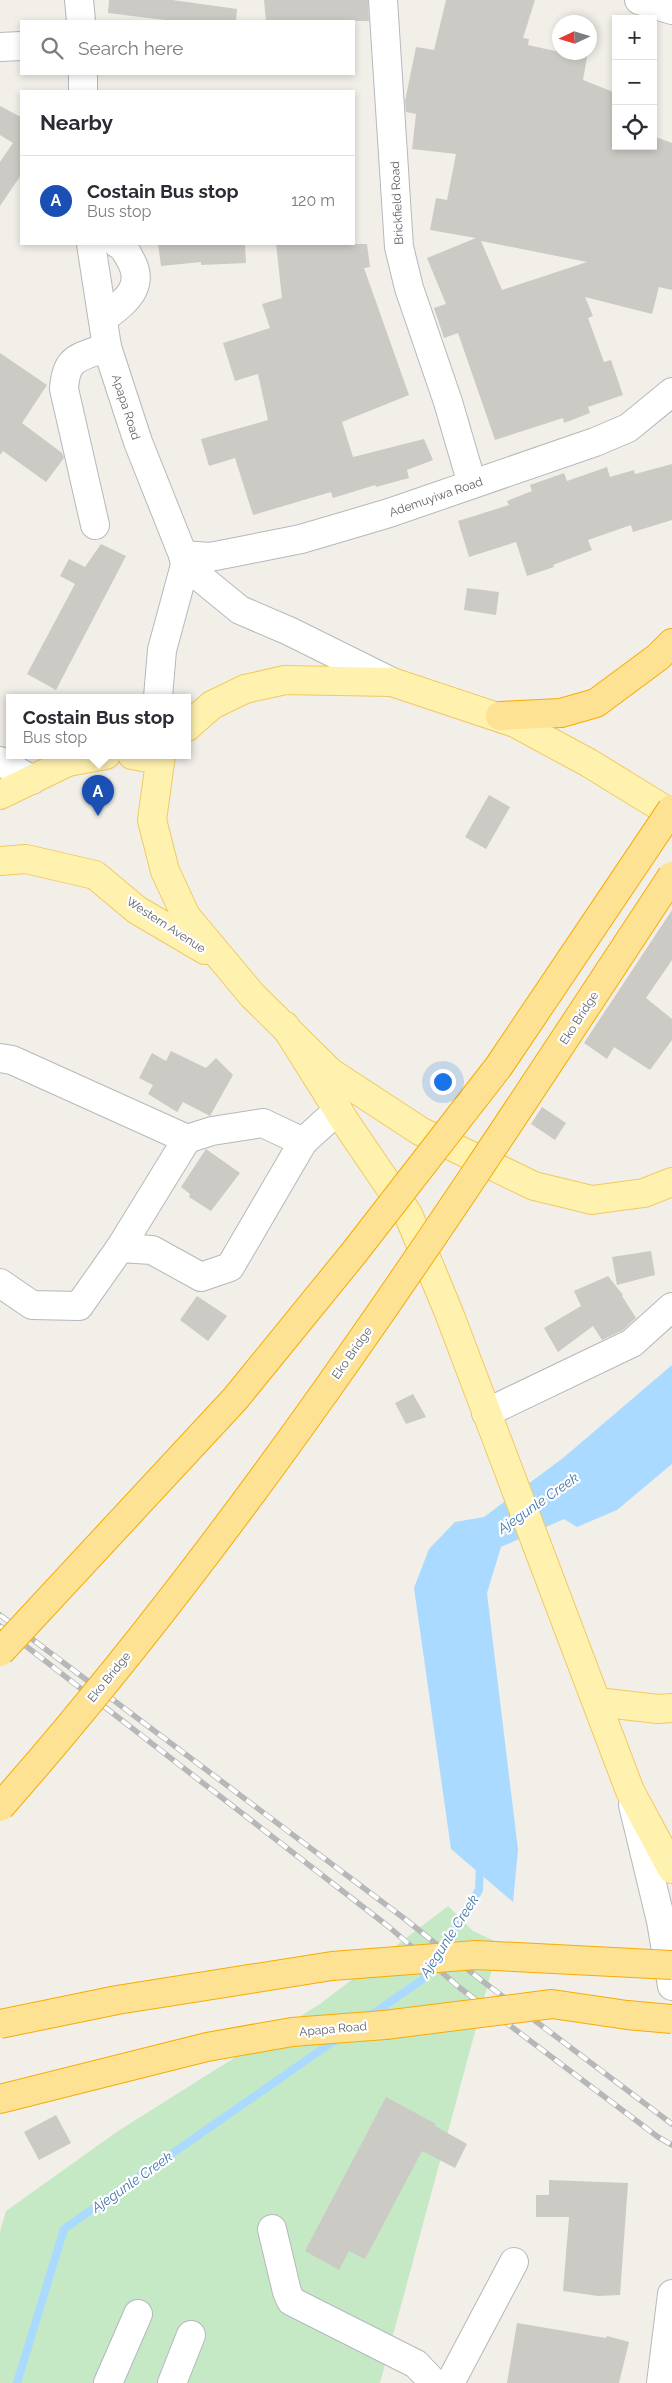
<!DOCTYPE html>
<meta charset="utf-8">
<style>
:root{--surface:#fff;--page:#f7f7f7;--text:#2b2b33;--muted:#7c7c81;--line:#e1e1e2;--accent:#ea4335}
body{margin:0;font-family:Raleway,sans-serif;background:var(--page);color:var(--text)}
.controls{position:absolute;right:15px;top:15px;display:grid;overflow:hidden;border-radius:0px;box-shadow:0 2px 8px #0003}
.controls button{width:45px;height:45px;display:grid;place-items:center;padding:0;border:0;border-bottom:1px solid var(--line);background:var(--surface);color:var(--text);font:25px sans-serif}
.compass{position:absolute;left:552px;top:15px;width:45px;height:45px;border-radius:50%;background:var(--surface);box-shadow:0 2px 8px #0003;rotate:266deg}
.you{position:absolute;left:442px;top:1081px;width:18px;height:18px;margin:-12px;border:4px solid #fff;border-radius:50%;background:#1a73e8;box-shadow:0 0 0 8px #1a73e833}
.badge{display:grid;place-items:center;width:32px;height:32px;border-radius:50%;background:var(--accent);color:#fff;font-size:16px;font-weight:700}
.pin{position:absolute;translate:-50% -41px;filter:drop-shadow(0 1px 2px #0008)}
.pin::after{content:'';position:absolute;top:26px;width:18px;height:15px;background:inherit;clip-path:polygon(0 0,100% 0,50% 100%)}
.popup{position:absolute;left:6px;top:694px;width:185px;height:65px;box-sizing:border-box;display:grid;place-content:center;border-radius:0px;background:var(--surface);filter:drop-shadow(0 1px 4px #0005);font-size:16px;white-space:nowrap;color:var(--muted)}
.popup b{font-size:19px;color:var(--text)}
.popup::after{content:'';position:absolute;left:50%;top:100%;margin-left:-10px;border:10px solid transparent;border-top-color:var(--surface)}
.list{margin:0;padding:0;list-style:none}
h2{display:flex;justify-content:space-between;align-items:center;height:65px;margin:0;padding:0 20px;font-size:21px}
h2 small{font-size:16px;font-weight:400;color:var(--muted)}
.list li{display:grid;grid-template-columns:32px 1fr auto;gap:15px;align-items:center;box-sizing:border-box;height:90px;padding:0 20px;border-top:1px solid var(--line)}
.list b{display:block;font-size:19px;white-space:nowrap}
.list p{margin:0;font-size:16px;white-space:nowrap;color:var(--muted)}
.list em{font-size:16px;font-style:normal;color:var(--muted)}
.icon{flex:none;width:28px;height:28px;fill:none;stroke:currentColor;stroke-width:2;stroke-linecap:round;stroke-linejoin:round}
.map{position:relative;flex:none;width:672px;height:2383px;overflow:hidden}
.search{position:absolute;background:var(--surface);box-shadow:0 2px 8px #0003;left:20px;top:20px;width:335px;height:55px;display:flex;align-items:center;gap:12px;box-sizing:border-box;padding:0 18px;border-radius:0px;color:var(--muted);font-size:19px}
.panel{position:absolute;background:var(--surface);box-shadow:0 2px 8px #0003;left:20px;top:90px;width:335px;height:155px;border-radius:0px}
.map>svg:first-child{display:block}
.green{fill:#c5e8c5}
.water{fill:#aadaff}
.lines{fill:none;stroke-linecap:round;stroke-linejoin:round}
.stream{stroke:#aadaff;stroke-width:8}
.building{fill:#cccac5;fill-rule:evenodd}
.minor-casing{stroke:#b5b8bc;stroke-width:30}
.major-casing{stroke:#f2c960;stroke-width:30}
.highway-casing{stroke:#f9ab00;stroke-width:30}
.minor{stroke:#fff;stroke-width:28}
.major{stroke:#fff2af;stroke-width:28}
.highway{stroke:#fde293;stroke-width:28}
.rail-casing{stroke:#b6b7b8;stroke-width:5.5}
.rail{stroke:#fff;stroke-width:4;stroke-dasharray:11;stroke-linecap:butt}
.highway-bridge-casing{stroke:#f9ab00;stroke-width:30;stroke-linecap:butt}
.highway-bridge{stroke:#fde293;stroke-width:28}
.labels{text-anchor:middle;stroke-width:4.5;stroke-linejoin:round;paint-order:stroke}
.street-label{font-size:12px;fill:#5f6368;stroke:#fff}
.water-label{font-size:14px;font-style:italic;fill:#4174aa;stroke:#fff}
</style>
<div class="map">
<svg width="672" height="2383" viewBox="0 0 672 2383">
<rect width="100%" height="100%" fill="#f1efe8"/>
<polygon class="green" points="448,1906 473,1931 499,1943 380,2383 0,2383 0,2232 6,2211 118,2131 320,2004"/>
<polygon class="water" points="672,1365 672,1464 617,1510 577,1527 564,1519 501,1547 487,1593 518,1850 513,1902 451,1849 414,1588 429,1549 455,1522 484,1517 563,1458"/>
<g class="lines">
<g class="stream">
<polyline points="441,1950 479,1890 480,1863"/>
<polyline points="368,2017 422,1980 432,1964"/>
<polyline points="17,2383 64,2229 338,2038"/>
</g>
</g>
<g class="building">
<polygon points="109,0 172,0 237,9 236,21 173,21 108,13"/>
<polygon points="264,0 368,0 369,21 266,21"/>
<path d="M446,0H535L523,38L529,39L528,45L560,52H588L583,80L616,93V146H653V136L672,143V290L659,287L652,314L585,297L593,316L588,318L604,362L611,360L623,395L588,407L590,413L564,423L563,418L495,440L458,333L444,338L434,308L446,304L427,258L476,238L430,230L436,198L447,200L456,154L412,149L416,114L406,112L405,101L416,47L434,50ZM481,241L587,262L502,290Z"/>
<polygon points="0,106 21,117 21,175 0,206 0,162 13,143 0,135"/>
<polygon points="158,244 245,244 246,263 201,265 201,262 161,266"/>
<polygon points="276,244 367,244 370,267 364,268 409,395 342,422 353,457 424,439 433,460 407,470 409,478 376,487 375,485 333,498 331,492 253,515 235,458 209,466 201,439 268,420 258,374 235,381 223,343 270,328 262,304 282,298"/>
<polygon points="0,353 47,385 22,423 62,453 64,458 46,482 3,451 0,455"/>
<polygon points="672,464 672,520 633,532 631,525 588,540 592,550 553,565 554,567 527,576 516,542 469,557 458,521 509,505 507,501 532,491 530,485 564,473 567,481 607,467 610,477 634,470 635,474"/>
<polygon points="101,544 126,556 56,690 27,674 75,584 60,576 69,559 85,567"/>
<polygon points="467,588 499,592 496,615 464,610"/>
<polygon points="489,795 510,807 486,849 465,837"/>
<polygon points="672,910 672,960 646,998 672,1019 672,1040 650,1070 614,1047 607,1059 584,1043"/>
<polygon points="171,1051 206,1068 216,1058 233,1075 210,1116 183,1102 177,1112 148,1094 153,1085 139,1078 152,1053 166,1061"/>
<polygon points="542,1107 566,1123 555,1140 531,1124"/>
<polygon points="206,1149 240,1173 211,1211 189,1197 190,1194 181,1187"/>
<polygon points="651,1251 655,1275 617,1285 612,1257"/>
<polygon points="608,1276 623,1295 622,1296 636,1318 623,1330 602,1340 593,1326 558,1352 544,1328 581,1306 574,1291"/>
<polygon points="197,1296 227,1316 208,1341 180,1320"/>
<polygon points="413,1394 426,1417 406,1424 395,1403"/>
<polygon points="386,2097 436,2124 435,2126 467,2144 455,2168 422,2151 365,2259 349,2251 339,2270 305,2251"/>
<polygon points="56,2115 71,2143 39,2160 24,2132"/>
<polygon points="549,2180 628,2183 620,2295 598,2296 563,2291 569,2217 536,2217 536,2195 549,2195"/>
<polygon points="517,2323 606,2338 607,2336 629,2342 619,2383 507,2383"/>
</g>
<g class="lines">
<g class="minor-casing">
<g id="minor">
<polyline points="79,0 81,21"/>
<polyline points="383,0 399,247 409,288 448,402 472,484"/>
<polyline points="639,0 672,10"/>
<polyline points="0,47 21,46"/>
<polyline points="83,74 83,91"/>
<polyline points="91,244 107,347 138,442 183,555 185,565 162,650 158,697"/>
<path d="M103,319C123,303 147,288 130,259C127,253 124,247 118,244"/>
<path d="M95,525L64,389C66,356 79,358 107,347"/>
<polyline points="183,555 210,557 241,551 301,539 389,513 595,442 628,428 672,392"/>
<polyline points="185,565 240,610 289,631 392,682"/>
<polyline points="0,761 32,780"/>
<polyline points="0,1058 12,1060 187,1139 212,1131 263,1123 303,1142"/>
<polyline points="120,1248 187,1139"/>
<polyline points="0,1283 32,1305 79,1306 120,1248 152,1250 201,1277 230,1267 303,1142 338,1110"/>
<polyline points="486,1413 632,1343 672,1307"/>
<polyline points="633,1805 661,1921 672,1986"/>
<polyline points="272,2229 287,2292 291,2301 416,2364 434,2383"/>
<polyline points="108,2383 138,2314"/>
<polyline points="172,2383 191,2335"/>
<polyline points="450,2383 514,2262"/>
<polyline points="661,2383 672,2294"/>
</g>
</g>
<g class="major-casing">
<g id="major">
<polyline points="187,727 212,705 245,689 285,680 392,682 515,723 589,763 672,814"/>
<polyline points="132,755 159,760"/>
<polyline points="161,755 152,820 165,871 186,916 252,995 330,1072 420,1131 534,1186 592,1200 644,1193 672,1182"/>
<polyline points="0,795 68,762 106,755"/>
<polyline points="0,861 26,859 95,875 137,910 205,950"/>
<polyline points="285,1026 346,1123 408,1214 449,1313 630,1791 672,1869"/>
<polyline points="597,1702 658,1709 672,1708"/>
</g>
</g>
<g class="highway-casing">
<g id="highway">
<polyline points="500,716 561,713 596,703 658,657 672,643"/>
<polyline points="0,2099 207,2047 292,2032 385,2025"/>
</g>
</g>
<use href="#minor" class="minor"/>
<use href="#major" class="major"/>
<use href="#highway" class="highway"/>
<g class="rail-casing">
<g id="rail">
<polyline points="0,1615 405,1919 481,1980 672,2124"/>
<polyline points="0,1626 389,1927 460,1988 658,2137 672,2145"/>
</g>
</g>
<use href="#rail" class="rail"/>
<g class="highway-bridge-casing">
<g id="highway-bridge">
<polyline points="0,1652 235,1399 353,1254 499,1066 672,809"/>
<path d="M0,1807C254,1519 461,1196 672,876"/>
<polyline points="0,2024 117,2000 332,1966 476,1955 672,1965"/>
<polyline points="385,2025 552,2004 627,2015 672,2019"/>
</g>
</g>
<use href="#highway-bridge" class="highway-bridge"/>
</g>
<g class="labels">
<g class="street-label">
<text transform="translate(397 203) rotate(-93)" y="4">Brickfield Road</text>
<text transform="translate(126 407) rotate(72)" y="4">Apapa Road</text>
<text transform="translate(436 497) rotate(-19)" y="4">Ademuyiwa Road</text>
<text transform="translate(166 925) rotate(33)" y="4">Western Avenue</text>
<text transform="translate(579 1018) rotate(-57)" y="4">Eko Bridge</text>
<text transform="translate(352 1353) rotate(-55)" y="4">Eko Bridge</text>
<text transform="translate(109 1677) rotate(-51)" y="4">Eko Bridge</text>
<text transform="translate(333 2029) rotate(-5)" y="4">Apapa Road</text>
</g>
<g class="water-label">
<text transform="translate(538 1503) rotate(-35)" y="5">Ajegunle Creek</text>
<text transform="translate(449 1936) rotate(-57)" y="5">Ajegunle Creek</text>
<text transform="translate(132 2182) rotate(-35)" y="5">Ajegunle Creek</text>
</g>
</g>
</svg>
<div class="controls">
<button>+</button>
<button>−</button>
<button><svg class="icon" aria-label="locate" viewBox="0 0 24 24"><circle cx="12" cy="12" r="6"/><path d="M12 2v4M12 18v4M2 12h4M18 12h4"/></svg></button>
</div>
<svg class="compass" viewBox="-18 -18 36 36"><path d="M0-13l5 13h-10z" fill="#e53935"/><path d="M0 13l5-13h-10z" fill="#7c7c81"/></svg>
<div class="you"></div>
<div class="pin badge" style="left:98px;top:816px;background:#1a4fb4">A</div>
<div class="popup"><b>Costain Bus stop</b>Bus stop</div>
<div class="search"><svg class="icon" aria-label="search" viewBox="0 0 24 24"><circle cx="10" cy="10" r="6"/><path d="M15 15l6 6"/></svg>Search here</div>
<section class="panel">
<h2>Nearby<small></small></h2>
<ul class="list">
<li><span class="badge" style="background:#1a4fb4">A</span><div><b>Costain Bus stop</b><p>Bus stop</p></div><em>120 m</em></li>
</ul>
</section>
</div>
